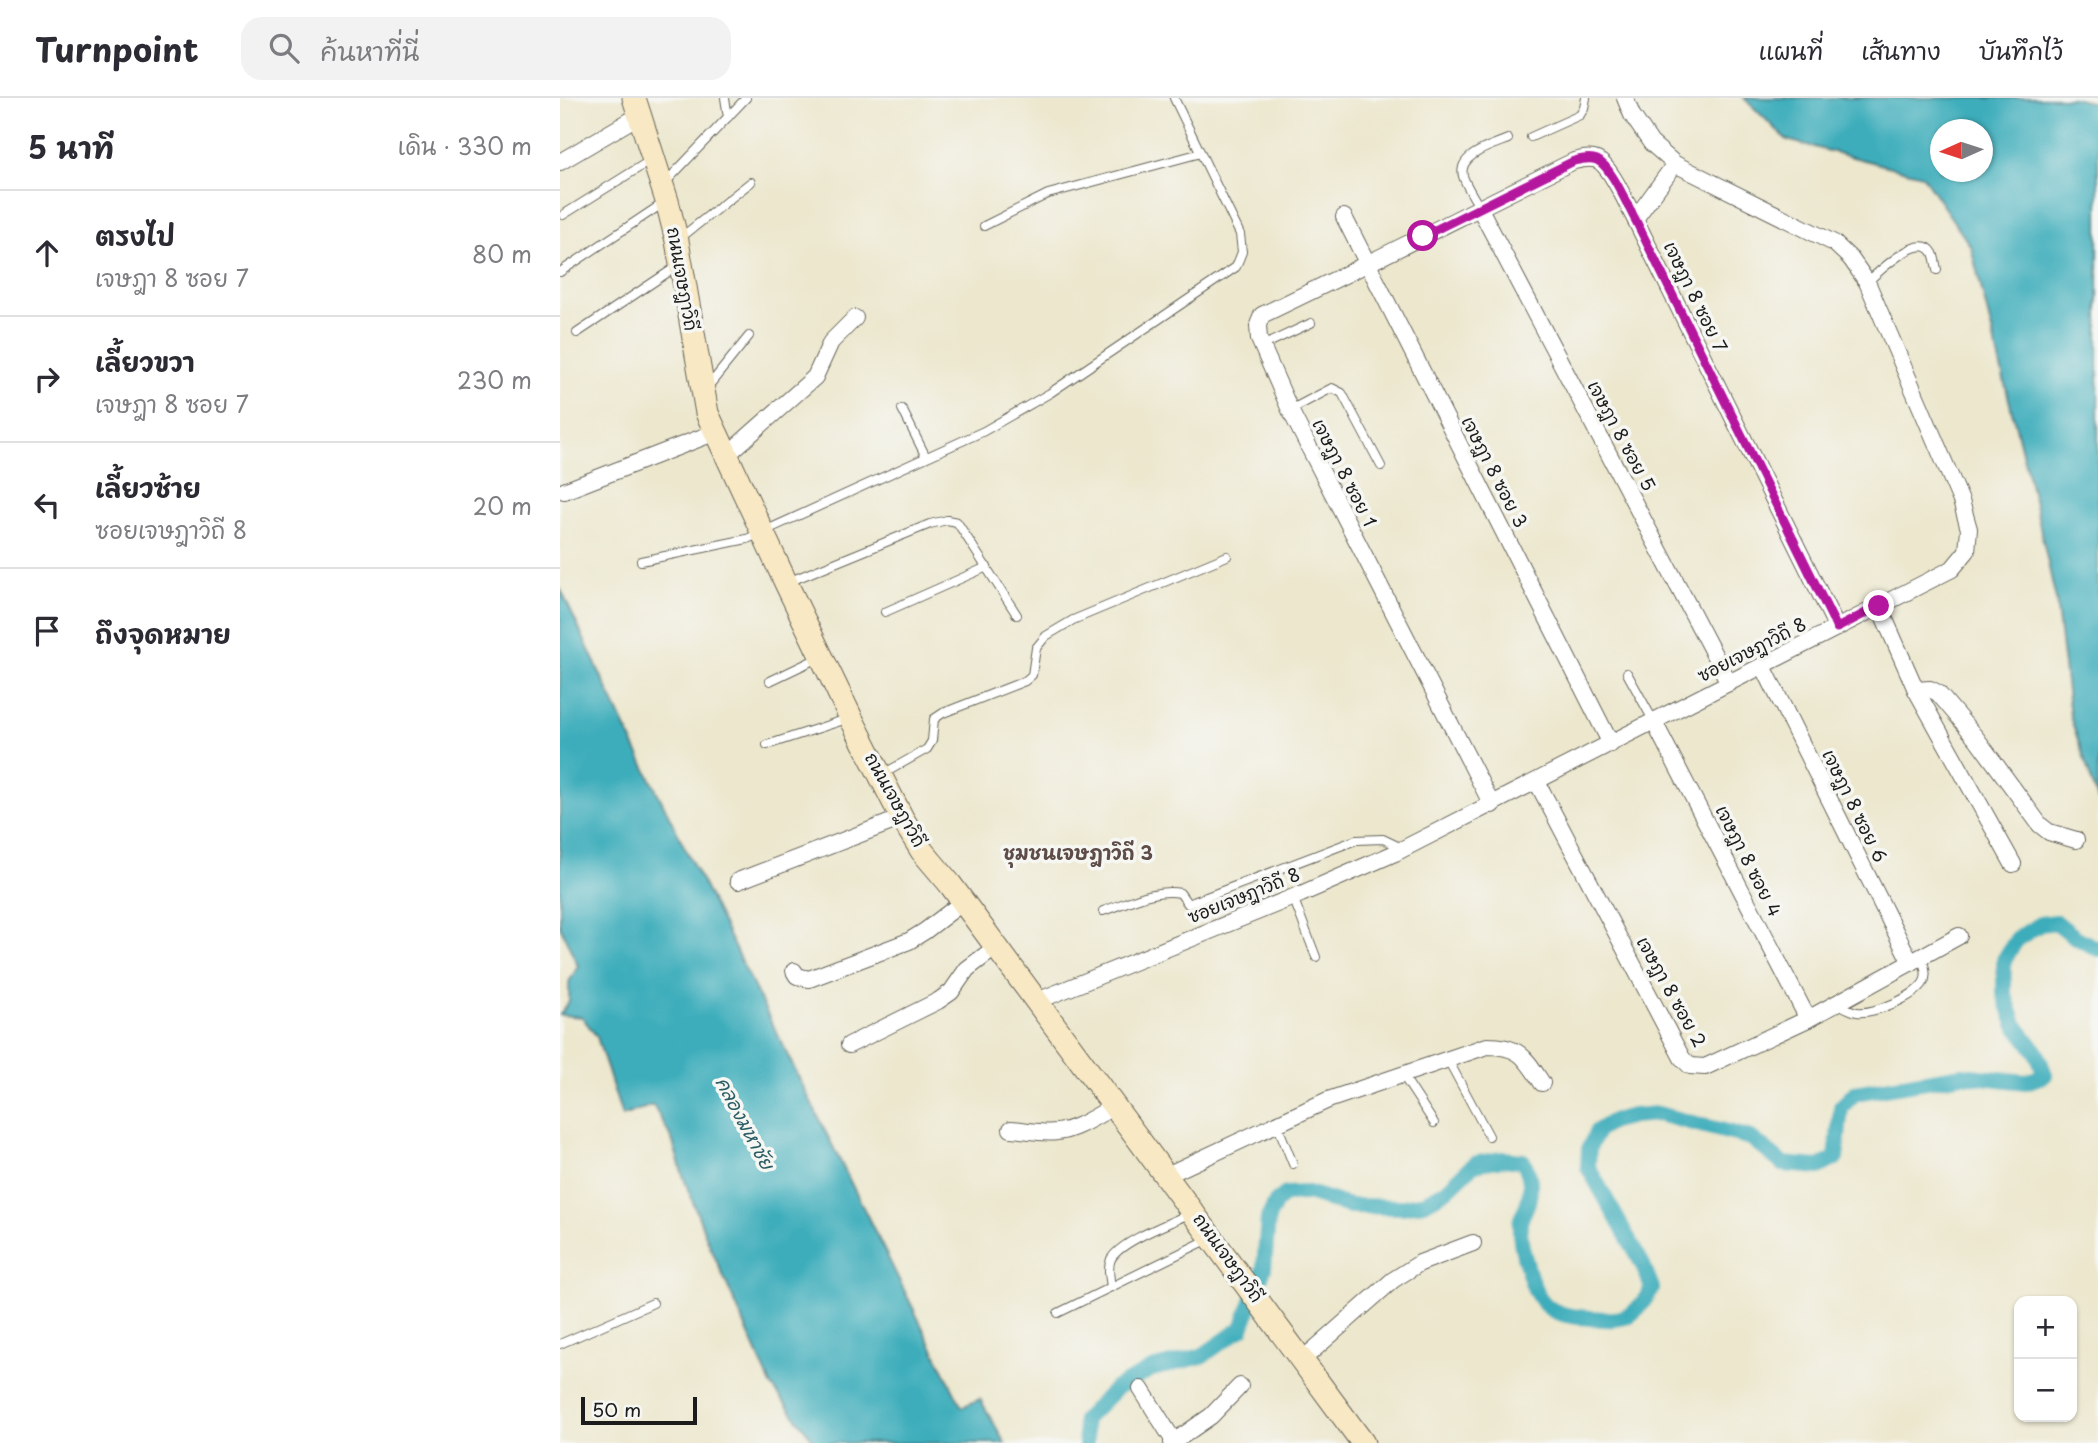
<!DOCTYPE html>
<html lang="th">
<meta charset="utf-8">
<style>
:root{--surface:#fff;--page:#f2f2f3;--text:#2b2b33;--muted:#7c7c81;--line:#e1e1e2}
body{margin:0;font-family:"Playpen Sans","Playpen Sans Thai",sans-serif;background:var(--page);color:var(--text)}
.controls{position:absolute;right:21px;bottom:21px;display:grid;overflow:hidden;border-radius:14px;box-shadow:0 2px 5px #0004}
.controls button{width:63px;height:63px;display:grid;place-items:center;padding:0;border:0;border-bottom:2px solid var(--line);background:var(--surface);color:var(--text);font:35px sans-serif}
.compass{position:absolute;left:1370px;top:21px;width:63px;height:63px;border-radius:50%;background:var(--surface);box-shadow:0 2px 5px #0004;rotate:267deg}
.scale{position:absolute;left:21px;bottom:18px;width:116px;box-sizing:border-box;padding-left:7px;border:4px solid #1c1c1c;border-top:0;font-size:19px;line-height:24px;white-space:nowrap;color:#1c1c1c;-webkit-text-stroke:5px #f6f6f2;paint-order:stroke}
.stop{position:absolute;width:21px;height:21px;margin:-16px;border:5px solid #b5179e;border-radius:50%;background:#fff}
.stop.end{background:#b5179e;border-color:#fff;box-shadow:0 2px 7px #0008}
.list{margin:0;padding:0;list-style:none}
h2{display:flex;justify-content:space-between;align-items:center;height:91px;margin:0;padding:0 28px;font-size:30px}
h2 small{font-size:23px;font-weight:400;color:var(--muted)}
.list li{display:grid;grid-template-columns:46px 1fr auto;gap:21px;align-items:center;box-sizing:border-box;height:126px;padding:0 28px;border-top:2px solid var(--line)}
.list b{display:block;font-size:26px;white-space:nowrap}
.list p{margin:0;font-size:23px;white-space:nowrap;color:var(--muted)}
.list em{font-size:23px;font-style:normal;color:var(--muted)}
.icon{flex:none;width:38px;height:38px;fill:none;stroke:currentColor;stroke-width:2;stroke-linecap:round;stroke-linejoin:round}
.map{position:relative;flex:none;width:1538px;height:1345px;overflow:hidden}
header{display:flex;align-items:center;gap:42px;box-sizing:border-box;height:98px;padding:0 35px;background:var(--surface);border-bottom:2px solid var(--line)}
header strong{font-size:33px}
nav{display:flex;gap:38px;margin-inline-start:auto;font-size:24px}
.search{width:490px;height:63px;background:var(--page);display:flex;align-items:center;gap:18px;box-sizing:border-box;padding:0 24px;border-radius:21px;color:var(--muted);font-size:26px}
main{display:flex}
aside{flex:1;background:var(--surface)}
.map>svg:first-child{display:block}
.water{fill:#3eadbb;stroke:#2d646c;stroke-width:2;fill-rule:evenodd}
.lines{fill:none;stroke-linecap:round;stroke-linejoin:round}
.canal{stroke:#3eadbb;stroke-width:16}
.lane-casing{stroke:#65635a;stroke-width:10}
.street-casing{stroke:#65635a;stroke-width:18}
.secondary-casing{stroke:#65635a;stroke-width:25}
.lane{stroke:#fff;stroke-width:8}
.street{stroke:#fff;stroke-width:16}
.secondary{stroke:#f8e8c3;stroke-width:23}
.route{stroke:#b5179e;stroke-width:9}
.labels{text-anchor:middle;stroke-width:7;stroke-linejoin:round;paint-order:stroke}
.street-label{font-size:18px;fill:#1c1c1c;stroke:#f6f6f2}
.neighbourhood-label{font-size:19px;font-weight:bold;fill:#5d4c47;stroke:#f6f6f2}
.water-label{font-size:19px;font-style:italic;fill:#2b5d64;stroke:#f6f6f2}
</style>
<header>
<strong>Turnpoint</strong>
<div class="search"><svg class="icon" aria-label="search" viewBox="0 0 24 24"><circle cx="10" cy="10" r="6"/><path d="M15 15l6 6"/></svg>ค้นหาที่นี่</div>
<nav><a>แผนที่</a><a>เส้นทาง</a><a>บันทึกไว้</a></nav>
</header>
<main>
<aside>
<h2>5 นาที<small>เดิน · 330 m</small></h2>
<ul class="list">
<li><svg class="icon" aria-label="ahead" viewBox="0 0 24 24"><path d="M12 20V5M6 11l6-6 6 6"/></svg><div><b>ตรงไป</b><p>เจษฎา 8 ซอย 7</p></div><em>80 m</em></li>
<li><svg class="icon" aria-label="right" viewBox="0 0 24 24"><path d="M7 20v-9h11M14 6l5 5-5 5"/></svg><div><b>เลี้ยวขวา</b><p>เจษฎา 8 ซอย 7</p></div><em>230 m</em></li>
<li><svg class="icon" aria-label="left" viewBox="0 0 24 24"><path d="M17 20v-9H6M10 6l-5 5 5 5"/></svg><div><b>เลี้ยวซ้าย</b><p>ซอยเจษฎาวิถี 8</p></div><em>20 m</em></li>
<li><svg class="icon" aria-label="arrive" viewBox="0 0 24 24"><path d="M6 21V4h12l-3 4 3 4H6"/></svg><div><b>ถึงจุดหมาย</b></div></li>
</ul>
</aside>
<div class="map">
<svg width="1538" height="1345" viewBox="0 0 1538 1345">
<rect width="100%" height="100%" fill="#f6f6f2"/>
<filter id="ink" filterUnits="userSpaceOnUse"><feTurbulence type="fractalNoise" baseFrequency=".0143" numOctaves="2"/><feDisplacementMap in="SourceGraphic" scale="14" xChannelSelector="R" yChannelSelector="G"/><feConvolveMatrix kernelMatrix="1 2 1 2 8 2 1 2 1" color-interpolation-filters="sRGB"/></filter>
<filter id="wash" filterUnits="userSpaceOnUse"><feTurbulence type="fractalNoise" baseFrequency=".00686" numOctaves="4" result="noise"/><feDisplacementMap in="SourceGraphic" scale="28" xChannelSelector="R" yChannelSelector="G"/><feGaussianBlur stdDeviation="1.57" result="paint"/><feColorMatrix in="noise" values="0 0 0 0 0 0 0 0 0 0 0 0 0 0 0 0 0 1.4 0 .05"/><feComposite in="paint" operator="in"/></filter>
<g filter="url(#wash)">
<rect width="100%" height="100%" fill="#ece7cd"/>
<g class="water">
<path d="M1184,0H1513L1538,6V702L1510,618L1496,502L1475,406L1411,149L1362,77L1227,42ZM1380,32H1422V74H1380Z"/>
<polygon points="0,490 68,635 402,1309 420,1301 445,1345 256,1345 211,1287 147,1141 123,1078 112,1041 93,1007 62,1018 37,939 22,919 0,917 9,903 9,884 18,868 0,828"/>
</g>
<g class="lines">
<path class="canal" d="M526,1345L524,1322L556,1290L592,1271L642,1258L682,1230L704,1170L708,1120L716,1104L726,1096L748,1095L789,1108L843,1109L864,1105L887,1092L914,1066L942,1061L963,1063C970,1075 972,1090 968,1104C966,1111 961,1118 960,1125C959,1138 963,1155 967,1168C980,1219 998,1218 1046,1221C1071,1223 1081,1210 1092,1190L1083,1167L1028,1069L1029,1050L1037,1033L1053,1023L1073,1018L1098,1016L1191,1040L1223,1066L1259,1069L1276,1060L1281,1009L1295,995L1402,977L1466,984L1485,977L1477,955L1455,926L1444,895V862L1457,841L1480,826L1496,824L1515,839L1538,851"/>
</g>
</g>
<g filter="url(#ink)">
<g class="lines">
<g class="lane-casing">
<g id="lane">
<polyline points="165,0 168,19"/>
<polyline points="971,39 1020,17 1024,10 1026,0"/>
<polyline points="104,86 186,0"/>
<path d="M919,109C914,99 906,88 903,78C897,57 933,47 948,41"/>
<polyline points="3,117 91,62"/>
<polyline points="424,128 488,96 641,55"/>
<polyline points="119,141 191,84"/>
<polyline points="0,174 105,104"/>
<path d="M1307,184C1318,175 1360,132 1373,155C1375,159 1376,167 1377,172"/>
<polyline points="17,235 119,167"/>
<polyline points="702,248 751,225"/>
<polyline points="147,290 189,238"/>
<polyline points="342,311 366,359"/>
<polyline points="730,312 772,290 782,295 821,368"/>
<polyline points="81,463 187,441 424,333 490,295 676,169 682,154 680,136 614,0"/>
<polyline points="228,484 370,426 387,422 397,424 457,517"/>
<polyline points="325,514 427,469"/>
<polyline points="1067,575 1094,624"/>
<polyline points="210,583 258,560"/>
<polyline points="207,647 290,620"/>
<polyline points="323,676 367,651 372,643 374,621 383,615 465,583 472,577 476,550 486,538 513,522 667,458"/>
<polyline points="733,799 756,859"/>
<path d="M543,813C567,805 595,790 620,795L628,806L796,742L823,741L844,751"/>
<path d="M1276,905C1283,908 1290,913 1297,914C1313,917 1361,897 1365,881C1367,873 1364,867 1361,859"/>
<polyline points="887,960 929,1038"/>
<polyline points="842,976 874,1025"/>
<polyline points="717,1026 733,1066"/>
<path d="M551,1189C550,1180 547,1170 551,1161C561,1143 610,1125 629,1116"/>
<polyline points="498,1215 649,1141"/>
<polyline points="0,1246 93,1205"/>
</g>
</g>
<g class="street-casing">
<g id="street">
<polyline points="0,64 80,17"/>
<polyline points="919,109 1169,585"/>
<polyline points="784,119 1051,646"/>
<polyline points="1075,121 1115,66"/>
<polyline points="167,357 255,279 271,244 295,220"/>
<polyline points="4,393 156,334"/>
<polyline points="1319,508 1356,592 1453,766"/>
<polyline points="1203,568 1351,865"/>
<polyline points="1356,592 1370,591 1378,595 1417,641 1480,727 1489,734 1516,742"/>
<polyline points="1094,624 1248,921"/>
<polyline points="977,684 1122,960 1130,968 1145,969 1248,921 1399,838"/>
<path d="M932,707L730,312L699,241L698,227L702,217C807,167 910,114 1014,63C1022,61 1030,59 1037,62C1051,68 1067,107 1075,121L1277,530"/>
<polyline points="178,783 342,720"/>
<polyline points="234,873 237,878 249,881 349,843 365,833 403,804"/>
<polyline points="477,903 741,796 835,755 1392,471 1407,453 1409,431 1401,403 1307,184 1291,161 1274,145 1115,66 1091,45 1072,17 1065,0"/>
<polyline points="289,947 378,903 391,894 407,871 436,849"/>
<path d="M451,1031C466,1032 482,1036 497,1034C517,1032 537,1017 555,1008"/>
<path d="M607,1077L768,1002L927,948C960,948 965,959 982,985"/>
<polyline points="742,1262 833,1182 860,1165 913,1145"/>
<polyline points="581,1291 615,1345"/>
<polyline points="612,1345 651,1318 680,1288"/>
</g>
</g>
<g class="secondary-casing">
<polyline id="secondary" points="74,0 107,103 117,143 147,315 226,485 291,620 342,720 362,753 390,786 803,1345"/>
</g>
<use href="#lane" class="lane"/>
<use href="#street" class="street"/>
<use href="#secondary" class="secondary"/>
</g>
</g>
<g class="lines" filter="url(#ink)">
<path class="route" d="M863,138L1014,63C1022,61 1030,59 1037,62C1051,68 1067,107 1075,121L1277,530L1319,508"/>
</g>
<g class="labels">
<g class="street-label">
<text transform="translate(122 181) rotate(80)" y="6">ถนนเจษฎาวิถี</text>
<text transform="translate(1135 199) rotate(64)" y="6">เจษฎา 8 ซอย 7</text>
<text transform="translate(1061 338) rotate(62)" y="6">เจษฎา 8 ซอย 5</text>
<text transform="translate(934 374) rotate(63)" y="6">เจษฎา 8 ซอย 3</text>
<text transform="translate(784 375) rotate(63)" y="6">เจษฎา 8 ซอย 1</text>
<text transform="translate(1192 552) rotate(-27)" y="6">ซอยเจษฎาวิถี 8</text>
<text transform="translate(335 702) rotate(61)" y="6">ถนนเจษฎาวิถี</text>
<text transform="translate(1294 708) rotate(64)" y="6">เจษฎา 8 ซอย 6</text>
<text transform="translate(1188 763) rotate(63)" y="6">เจษฎา 8 ซอย 4</text>
<text transform="translate(684 798) rotate(-22)" y="6">ซอยเจษฎาวิถี 8</text>
<text transform="translate(1111 894) rotate(61)" y="6">เจษฎา 8 ซอย 2</text>
<text transform="translate(668 1160) rotate(54)" y="6">ถนนเจษฎาวิถี</text>
</g>
<g class="neighbourhood-label">
<text x="518" y="762">ชุมชนเจษฎาวิถี 3</text>
</g>
<g class="water-label">
<text transform="translate(185 1025) rotate(62)" y="7">คลองมหาชัย</text>
</g>
</g>
</svg>
<div class="controls">
<button>+</button>
<button>−</button>
</div>
<svg class="compass" viewBox="-18 -18 36 36"><path d="M0-13l5 13h-10z" fill="#e53935"/><path d="M0 13l5-13h-10z" fill="#7c7c81"/></svg>
<div class="scale">50 m</div>
<div class="stop" style="left:863px;top:138px"></div>
<div class="stop end" style="left:1319px;top:508px"></div>
</div>
</main>
